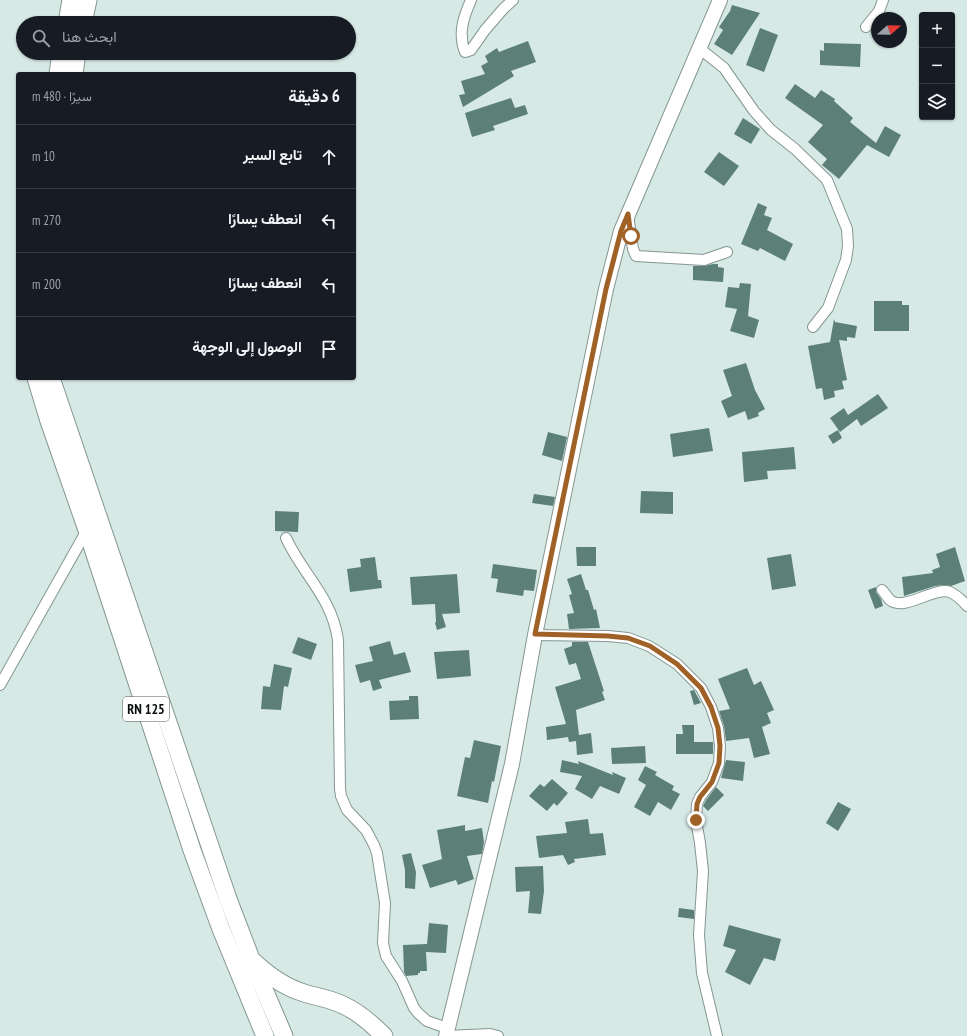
<!DOCTYPE html>
<html lang="ar">
<meta charset="utf-8">
<style>
:root{--surface:#171b24;--page:#242831;--text:#f1f3f6;--muted:#9ea1a6;--line:#363941}
body{margin:0;font-family:"PT Sans Narrow",Vazirmatn,sans-serif;background:var(--page);color:var(--text);direction:rtl}
.controls{position:absolute;right:12px;top:12px;display:grid;overflow:hidden;border-radius:4px;box-shadow:0 1px 3px #0004}
.controls button{width:36px;height:36px;display:grid;place-items:center;padding:0;border:0;border-bottom:1px solid var(--line);background:var(--surface);color:var(--text);font:20px sans-serif}
.compass{position:absolute;left:871px;top:12px;width:36px;height:36px;border-radius:50%;background:var(--surface);box-shadow:0 1px 3px #0004;rotate:70deg}
.stop{position:absolute;width:12px;height:12px;margin:-9px;border:3px solid #9f6126;border-radius:50%;background:#fff}
.stop.end{background:#9f6126;border-color:#fff;box-shadow:0 1px 4px #0008}
.list{margin:0;padding:0;list-style:none}
h2{display:flex;justify-content:space-between;align-items:center;height:52px;margin:0;padding:0 16px;font-size:17px}
h2 small{font-size:13px;font-weight:400;color:var(--muted)}
.list li{display:grid;grid-template-columns:26px 1fr auto;gap:12px;align-items:center;box-sizing:border-box;height:64px;padding:0 16px;border-top:1px solid var(--line)}
.list b{display:block;font-size:15px;white-space:nowrap}
.list em{font-size:13px;font-style:normal;color:var(--muted)}
.icon{flex:none;width:22px;height:22px;fill:none;stroke:currentColor;stroke-width:2;stroke-linecap:round;stroke-linejoin:round}
.map{position:relative;flex:none;width:967px;height:1036px;overflow:hidden;direction:ltr}
.search{position:absolute;background:var(--surface);box-shadow:0 1px 3px #0004;left:16px;top:16px;width:340px;height:44px;display:flex;align-items:center;gap:10px;box-sizing:border-box;padding:0 14px;border-radius:22px;color:var(--muted);font-size:15px}
.panel{position:absolute;background:var(--surface);box-shadow:0 1px 3px #0004;left:16px;top:72px;width:340px;height:308px;border-radius:4px;direction:rtl}
.map>svg:first-child{display:block}
.building{fill:#5c8078}
.lines{fill:none;stroke-linecap:round;stroke-linejoin:round}
.street-casing{stroke:#859692;stroke-width:12}
.secondary-casing{stroke:#859692;stroke-width:16}
.highway-casing{stroke:#859692;stroke-width:19}
.street{stroke:#fff;stroke-width:10}
.secondary{stroke:#fff;stroke-width:14}
.highway{stroke:#fff;stroke-width:17}
.route{stroke:#9f6126;stroke-width:5}
.labels{text-anchor:middle;stroke-width:3;stroke-linejoin:round;paint-order:stroke}
.shield{fill:#fff;stroke:#525655;stroke-width:1}
.shield-label{font-size:14px;font-weight:bold;fill:#080e0c}
</style>
<div class="map">
<svg width="967" height="1036" viewBox="0 0 967 1036">
<rect width="100%" height="100%" fill="#d6e9e5"/>
<g class="building">
<polygon points="732,5 760,13 732,55 714,44 723,30 719,27 730,11"/>
<polygon points="760,28 778,35 764,72 746,65"/>
<polygon points="528,41 536,62 511,71 514,76 463,107 459,95 465,94 461,81 485,74 481,66 488,62 485,56 497,48 499,52"/>
<polygon points="824,43 861,44 860,67 820,65 820,50 824,51"/>
<polygon points="795,84 815,98 821,90 835,99 834,101 853,118 850,122 876,143 885,126 901,135 889,157 867,145 839,179 822,165 827,159 808,142 823,125 785,98"/>
<polygon points="511,98 515,108 525,105 528,114 493,126 495,130 472,137 465,113"/>
<polygon points="743,118 760,129 751,144 734,134"/>
<polygon points="719,152 739,166 724,186 704,172"/>
<polygon points="758,203 767,207 764,215 772,218 767,230 793,244 785,261 760,248 758,251 741,244"/>
<polygon points="713,264 718,264 718,267 724,268 723,282 693,280 693,266 704,266"/>
<polygon points="740,283 751,284 748,316 759,320 754,338 730,331 737,309 725,307 728,287 739,288"/>
<polygon points="874,301 902,301 902,305 909,305 909,331 874,331"/>
<polygon points="834,319 835,322 857,326 855,338 847,337 847,341 839,340 847,380 842,381 844,389 834,391 835,397 824,400 822,388 816,389 808,346 830,342"/>
<polygon points="746,363 755,390 765,409 758,413 759,416 748,420 745,411 728,418 721,401 732,396 723,370"/>
<polygon points="878,394 888,408 861,426 857,419 840,432 830,418 844,408 848,415"/>
<polygon points="709,428 713,451 673,457 670,434"/>
<polygon points="838,430 842,438 833,444 828,436"/>
<polygon points="548,432 567,437 562,461 542,455"/>
<polygon points="794,447 796,469 767,471 768,479 744,482 742,452"/>
<polygon points="641,491 673,492 673,514 640,513"/>
<polygon points="534,494 555,497 553,506 532,503"/>
<polygon points="275,511 299,512 298,532 275,531"/>
<polygon points="576,547 596,547 596,566 577,566"/>
<polygon points="955,547 965,581 951,586 943,585 935,586 904,596 902,577 933,573 932,570 940,567 936,554"/>
<polygon points="791,554 796,586 772,590 767,558"/>
<polygon points="375,557 378,580 381,580 382,588 350,592 347,569 361,567 360,559"/>
<polygon points="493,564 537,570 534,591 524,590 523,596 496,592 498,579 491,578"/>
<polygon points="457,574 460,613 442,614 446,627 437,630 435,623 436,622 435,604 412,605 410,577"/>
<polygon points="581,574 586,590 588,590 594,610 596,609 600,628 569,629 567,614 574,613 569,595 572,594 567,579"/>
<polygon points="876,587 876,592 881,599 883,606 875,609 868,590"/>
<polygon points="298,637 317,644 311,660 292,653"/>
<polygon points="390,641 394,655 405,652 411,672 379,680 382,688 373,691 370,680 360,683 355,665 373,661 369,647"/>
<polygon points="572,642 588,642 604,691 602,692 605,700 576,710 579,735 591,733 593,753 577,755 576,741 569,742 568,737 547,740 546,727 566,724 555,687 581,679 576,663 569,665 564,649 572,646"/>
<polygon points="469,650 471,676 437,679 434,652"/>
<polygon points="274,664 292,668 288,687 284,686 281,710 261,709 263,686 270,687"/>
<polygon points="747,668 754,685 761,681 774,710 767,713 771,723 762,727 770,754 754,758 749,738 726,741 724,726 719,711 730,709 718,679"/>
<polygon points="694,690 701,703 694,705 690,691"/>
<polygon points="409,696 418,696 419,719 390,720 389,701 409,700"/>
<polygon points="682,725 694,725 694,742 713,742 713,754 676,754 676,734 683,734"/>
<polygon points="474,740 501,746 494,782 492,781 488,803 457,796 465,757 470,758"/>
<polygon points="645,746 646,763 612,764 611,748"/>
<polygon points="562,760 579,764 578,761 613,775 612,772 626,778 619,794 600,786 592,799 575,789 582,776 560,772"/>
<polygon points="726,760 745,762 743,781 721,778"/>
<polygon points="645,766 657,772 655,775 674,786 672,790 680,794 671,810 658,802 650,816 634,807 646,785 638,780"/>
<polygon points="552,779 568,793 557,806 554,803 547,811 529,796 540,784 544,787"/>
<polygon points="716,787 724,795 708,811 703,806 706,800"/>
<polygon points="838,802 851,809 838,831 826,823"/>
<polygon points="588,819 590,834 603,833 606,855 574,859 575,862 568,865 563,855 539,858 536,836 567,833 565,822"/>
<polygon points="465,825 465,831 482,828 484,842 482,854 467,856 474,879 458,885 456,880 430,888 422,865 442,859 437,830"/>
<polygon points="411,853 416,872 415,889 405,888 405,870 402,855"/>
<polygon points="543,866 544,891 541,914 528,913 530,891 516,892 515,867"/>
<polygon points="679,908 694,910 694,919 678,917"/>
<polygon points="429,923 448,925 446,953 426,952 427,971 420,971 420,973 418,973 418,975 406,976 404,972 403,945 427,944"/>
<polygon points="729,925 781,939 775,961 764,958 750,985 725,972 736,950 723,946"/>
</g>
<g class="lines">
<g class="street-casing">
<g id="street">
<path d="M471,0C463,18 458,34 465,52L471,50L485,30L504,8L513,0"/>
<polyline points="866,27 879,11 883,0"/>
<polyline points="699,48 724,68 754,111 771,130 795,149 827,180 847,229 848,246 846,260 828,308 813,327"/>
<polyline points="628,215 633,249 636,256 704,260 727,252"/>
<path d="M286,538C303,575 332,597 338,640L340,789L341,796L347,810L366,830L374,845L377,853L385,903L383,943L386,956L402,981L414,1008L418,1013L427,1021L447,1028"/>
<path d="M882,590C885,593 887,597 890,600C904,612 935,586 950,592C956,595 963,601 967,606"/>
<polyline points="535,635 608,636 628,638 649,646 677,664 701,688 711,707 718,728 720,746 719,763 712,782 700,797 697,804 696,820 700,843 703,871 699,935 702,973 717,1036"/>
<polyline points="0,685 87,530"/>
<polyline points="447,1036 490,1034 498,1036"/>
</g>
</g>
<g class="secondary-casing">
<polyline id="secondary" points="446,1036 512,764 535,635 606,289 621,231 720,0"/>
</g>
<g class="highway-casing">
<g id="highway">
<polyline points="67,23 71,0"/>
<polyline points="83,23 88,0"/>
<polyline points="58,74 61,53"/>
<polyline points="74,74 77,53"/>
<polyline points="36,378 49,421 87,530 192,850 221,929 265,1036"/>
<polyline points="51,378 228,899 251,959 284,1036"/>
<path d="M254,962C269,976 284,987 304,993C317,997 332,999 345,1006C360,1013 372,1024 384,1036"/>
</g>
</g>
<use href="#street" class="street"/>
<use href="#secondary" class="secondary"/>
<use href="#highway" class="highway"/>
</g>
<g class="lines">
<polyline class="route" points="631,236 628,214 621,231 606,289 535,634 608,636 628,638 650,646 677,664 701,688 711,707 718,728 720,746 719,763 712,782 700,797 697,804 696,820"/>
</g>
<g class="labels">
<rect class="shield" x="123" y="697" width="46" height="24" rx="3"/>
<g class="shield-label">
<text x="146" y="714">RN 125</text>
</g>
</g>
</svg>
<div class="controls">
<button>+</button>
<button>−</button>
<button><svg class="icon" aria-label="layers" viewBox="0 0 24 24"><path d="M12 4l9 5-9 5-9-5zM3 14l9 5 9-5"/></svg></button>
</div>
<svg class="compass" viewBox="-18 -18 36 36"><path d="M0-13l5 13h-10z" fill="#e53935"/><path d="M0 13l5-13h-10z" fill="#9ea1a6"/></svg>
<div class="stop" style="left:631px;top:236px"></div>
<div class="stop end" style="left:696px;top:820px"></div>
<div class="search"><svg class="icon" aria-label="search" viewBox="0 0 24 24"><circle cx="10" cy="10" r="6"/><path d="M15 15l6 6"/></svg>ابحث هنا</div>
<section class="panel">
<h2>6 دقيقة<small>سيرًا · 480 m</small></h2>
<ul class="list">
<li><svg class="icon" aria-label="ahead" viewBox="0 0 24 24"><path d="M12 20V5M6 11l6-6 6 6"/></svg><div><b>تابع السير</b></div><em>10 m</em></li>
<li><svg class="icon" aria-label="left" viewBox="0 0 24 24"><path d="M17 20v-9H6M10 6l-5 5 5 5"/></svg><div><b>انعطف يسارًا</b></div><em>270 m</em></li>
<li><svg class="icon" aria-label="left" viewBox="0 0 24 24"><path d="M17 20v-9H6M10 6l-5 5 5 5"/></svg><div><b>انعطف يسارًا</b></div><em>200 m</em></li>
<li><svg class="icon" aria-label="arrive" viewBox="0 0 24 24"><path d="M6 21V4h12l-3 4 3 4H6"/></svg><div><b>الوصول إلى الوجهة</b></div></li>
</ul>
</section>
</div>
